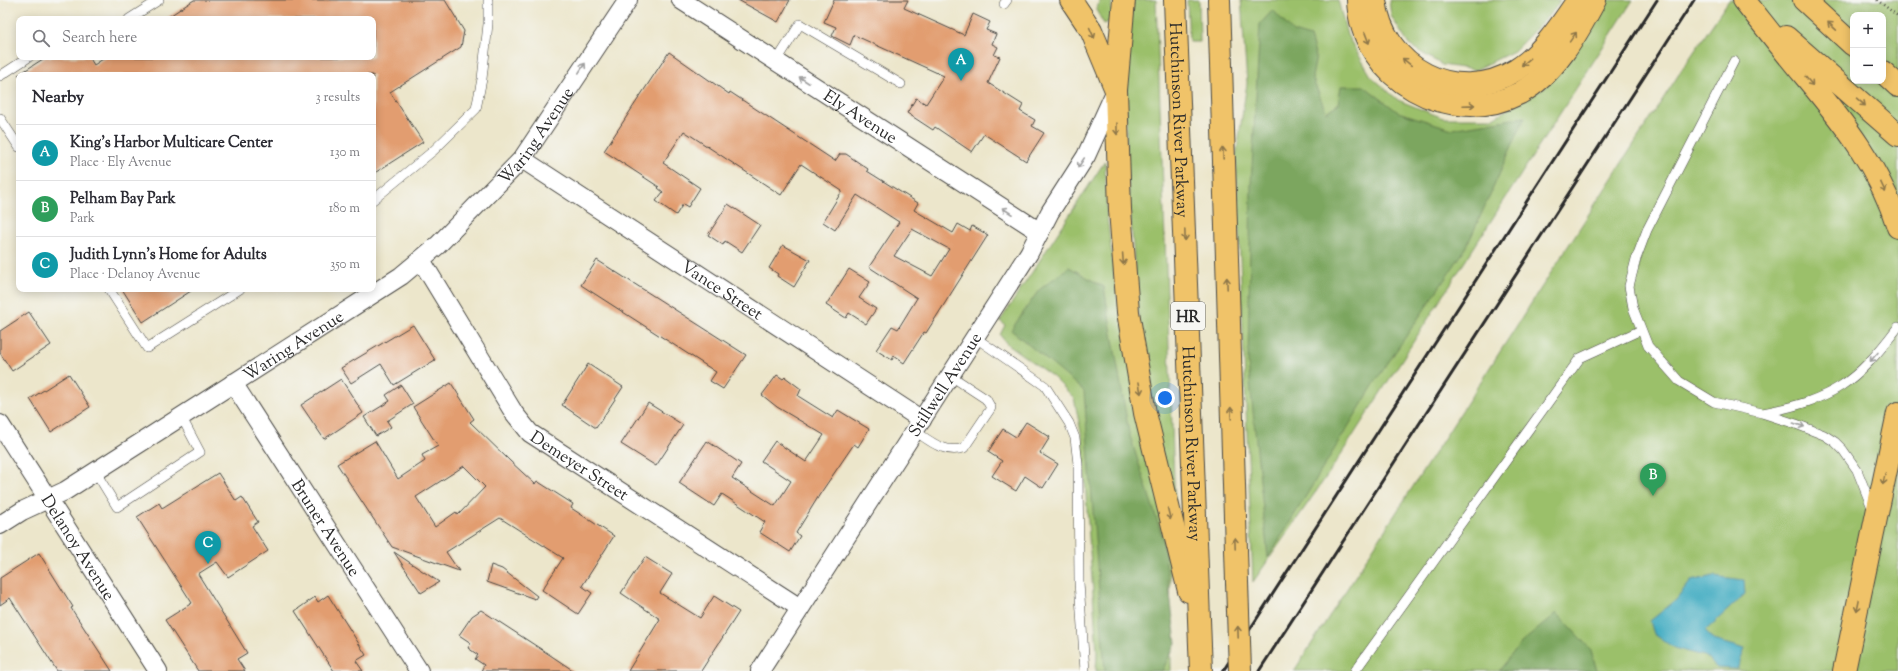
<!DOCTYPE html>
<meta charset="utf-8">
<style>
:root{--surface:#fff;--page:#f7f7f7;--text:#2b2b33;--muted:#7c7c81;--line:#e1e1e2;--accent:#ea580c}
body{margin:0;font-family:"Sorts Mill Goudy",serif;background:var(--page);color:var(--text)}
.controls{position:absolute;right:12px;top:12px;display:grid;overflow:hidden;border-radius:8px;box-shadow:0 2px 10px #0003}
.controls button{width:36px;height:36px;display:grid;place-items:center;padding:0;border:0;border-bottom:1px solid var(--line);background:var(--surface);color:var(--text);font:20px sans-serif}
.you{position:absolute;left:1165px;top:398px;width:14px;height:14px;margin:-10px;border:3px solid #fff;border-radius:50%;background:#1a73e8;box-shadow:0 0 0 6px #1a73e833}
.badge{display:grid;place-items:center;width:26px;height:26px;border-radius:50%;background:var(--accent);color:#fff;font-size:13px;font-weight:700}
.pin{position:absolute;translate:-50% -33px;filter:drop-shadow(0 1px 2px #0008)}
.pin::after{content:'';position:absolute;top:21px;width:14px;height:12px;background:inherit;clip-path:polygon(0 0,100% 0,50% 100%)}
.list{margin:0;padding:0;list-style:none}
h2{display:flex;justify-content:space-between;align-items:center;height:52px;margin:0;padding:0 16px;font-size:17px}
h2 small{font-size:13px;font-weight:400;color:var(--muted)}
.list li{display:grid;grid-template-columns:26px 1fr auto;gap:12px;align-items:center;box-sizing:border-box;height:56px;padding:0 16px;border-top:1px solid var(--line)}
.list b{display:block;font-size:15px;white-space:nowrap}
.list p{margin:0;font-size:13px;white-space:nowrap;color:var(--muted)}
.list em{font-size:13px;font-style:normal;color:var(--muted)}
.icon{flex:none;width:22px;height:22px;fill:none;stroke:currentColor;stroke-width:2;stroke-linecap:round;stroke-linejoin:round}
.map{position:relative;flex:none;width:1898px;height:671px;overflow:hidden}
.search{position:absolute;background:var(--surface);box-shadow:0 2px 10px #0003;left:16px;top:16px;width:360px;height:44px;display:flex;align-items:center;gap:10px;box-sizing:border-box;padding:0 14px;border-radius:8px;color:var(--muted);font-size:15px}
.panel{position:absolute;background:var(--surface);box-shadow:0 2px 10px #0003;left:16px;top:72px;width:360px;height:220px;border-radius:8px}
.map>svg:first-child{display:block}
.green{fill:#9bc06a;stroke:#63764a;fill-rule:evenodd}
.forest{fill:#7ca65e;stroke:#546844}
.water{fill:#44adc3;stroke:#386c77}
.building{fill:#e29d6f;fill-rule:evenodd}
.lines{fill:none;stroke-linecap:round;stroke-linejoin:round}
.lane-casing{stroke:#484743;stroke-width:10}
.street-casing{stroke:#484743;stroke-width:20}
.primary-casing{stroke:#484743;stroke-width:24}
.highway-casing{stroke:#484743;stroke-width:24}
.path{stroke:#484743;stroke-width:2.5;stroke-dasharray:1 3;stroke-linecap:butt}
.lane{stroke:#fff;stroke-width:9}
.street{stroke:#fff;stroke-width:18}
.primary{stroke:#f0c369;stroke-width:22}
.highway{stroke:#f0c369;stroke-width:22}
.rail{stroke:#2b2b2b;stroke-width:3}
.highway-bridge-casing{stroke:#484743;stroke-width:24;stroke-linecap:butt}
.highway-bridge{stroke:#f0c369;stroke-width:22}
.oneway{stroke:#8e774a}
.oneway2{stroke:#a0a0a0}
.labels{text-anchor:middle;stroke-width:4;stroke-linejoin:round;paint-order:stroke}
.shield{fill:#f6f6f2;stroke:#686867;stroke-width:1}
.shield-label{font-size:16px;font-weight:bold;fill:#2b2b2b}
.street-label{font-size:17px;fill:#2b2b2b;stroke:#f6f6f2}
</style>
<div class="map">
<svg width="1898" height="671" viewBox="0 0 1898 671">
<rect width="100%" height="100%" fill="#f6f6f2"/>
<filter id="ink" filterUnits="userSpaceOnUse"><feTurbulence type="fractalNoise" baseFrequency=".025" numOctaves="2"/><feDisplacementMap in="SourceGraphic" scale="8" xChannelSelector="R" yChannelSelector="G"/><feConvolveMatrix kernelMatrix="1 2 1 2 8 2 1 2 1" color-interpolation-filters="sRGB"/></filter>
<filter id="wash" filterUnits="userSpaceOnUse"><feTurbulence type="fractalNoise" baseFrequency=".012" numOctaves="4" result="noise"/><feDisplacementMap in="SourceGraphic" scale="16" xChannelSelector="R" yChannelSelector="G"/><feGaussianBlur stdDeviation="0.9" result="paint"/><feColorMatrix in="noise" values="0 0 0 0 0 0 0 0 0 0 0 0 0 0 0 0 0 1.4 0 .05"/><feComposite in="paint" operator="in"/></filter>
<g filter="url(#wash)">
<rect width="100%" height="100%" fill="#ece6cb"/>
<g class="green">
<polygon points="1100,0 1112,0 1111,21 1104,24 1096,10"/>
<polygon points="1132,0 1156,0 1175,506 1143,379 1126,154 1126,70"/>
<polygon points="1187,0 1199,0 1200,42 1189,42"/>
<polygon points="1241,0 1338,0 1347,35 1371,76 1398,100 1443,118 1493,118 1545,87 1608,0 1633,0 1331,470 1253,582 1236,157 1247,83"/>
<polygon points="1389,0 1560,0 1554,10 1514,51 1475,70 1442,65 1409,45 1391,16"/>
<path d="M1729,0H1898V671H1294L1681,71ZM1853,15H1883V81H1853Z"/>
<polygon points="1105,161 1107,216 1117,297 1170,548 1171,671 1096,671 1097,652 1082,437 1074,398 1053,377 1007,344 1000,335 1005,325 1000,321"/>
</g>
<g class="forest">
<polygon points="1273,10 1293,32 1310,37 1316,57 1312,77 1326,112 1338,104 1341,86 1364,86 1398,112 1452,129 1525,117 1466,248 1379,376 1268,558 1248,362 1251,185 1260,24"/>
<polygon points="1069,267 1104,287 1129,433 1163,539 1176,643 1162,671 1105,671 1084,391 1011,330 1039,290"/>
<polygon points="1557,613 1591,650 1597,671 1499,671 1520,644"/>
</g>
<polygon class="water" points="1713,576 1744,580 1745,594 1705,631 1713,640 1745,649 1737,669 1717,668 1704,656 1674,648 1654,634 1650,621 1676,600 1691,581"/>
<g id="blocks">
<g class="building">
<polygon points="194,0 445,0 464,31 461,47 390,92 423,142 373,174 373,75 18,75 46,57 89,57 94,65 106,57 373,57 373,19 165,19"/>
<polygon points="738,0 790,0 778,22"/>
<polygon points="834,0 908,0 904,8 964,35 973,14 990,22 986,30 996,34 992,44 998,47 994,55 1000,57 988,83 1023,105 1020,111 1035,120 1032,126 1044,133 1026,161 984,134 972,152 935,127 933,130 907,113 916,98 926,104 944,76 854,35 850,45 832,36 836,27 824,22"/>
<path d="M669,52L729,94L730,92L835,161L840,154H846L868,169L867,171L918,203L914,210L953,233L958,224L970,231L972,226L988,235L926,333L924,332L904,363L894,356L892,360L876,350L892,326L898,329L917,298L869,267L899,222L857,195L835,230L823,222L842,191L801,164L781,195L684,131L663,163L700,188L688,207L683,204L676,215L656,201L663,192L658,188L659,187L604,151ZM912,229L949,249L932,276L894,256Z"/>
<polygon points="728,204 760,225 742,252 725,241 723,245 708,235"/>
<polygon points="783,245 810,260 794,287 777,276 778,274 769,268"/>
<polygon points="597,260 746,355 723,389 710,381 716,372 581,285"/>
<polygon points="849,269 870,282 859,298 876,309 866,324 849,313 846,318 826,305"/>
<polygon points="122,289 194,289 143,322"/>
<polygon points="29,312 51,345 12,371 0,353 0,331"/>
<polygon points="413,325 435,360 394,385 381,364 351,383 341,368"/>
<polygon points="588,364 623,387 596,428 562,405"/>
<polygon points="69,374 90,407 51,432 30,399"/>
<polygon points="777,375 783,379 785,377 801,389 798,396 833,418 838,410 869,429 858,447 854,444 820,494 796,533 800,536 790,552 759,532 765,522 722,494 714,506 679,483 707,441 741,464 732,478 775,506 791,481 761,461 775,441 806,462 824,435 777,407 762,395"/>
<polygon points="341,379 363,413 324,439 301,405"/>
<path d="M451,383L474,419L470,422L510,461L535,484L537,481L573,504L571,508L614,536L582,586L592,593L578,614L542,590L563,558L500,518L446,552L459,571L392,547L337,464L375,441L398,479L425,461L422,455L438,446L413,407ZM464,466L485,487L458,515L456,512L435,527L416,497Z"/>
<polygon points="401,385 413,404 387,421 391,427 376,436 364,417 390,401 386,395"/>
<polygon points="648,403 683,425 656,466 621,444"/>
<polygon points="1026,422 1050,437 1040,453 1058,464 1043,488 1025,476 1016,491 992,476 1002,461 988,452 1003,429 1016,437"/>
<polygon points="218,473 236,501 242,497 258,522 252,526 268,551 228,577 217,562 198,574 247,653 237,659 245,671 198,671 165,620 192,603 137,517 159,503 162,508"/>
<polygon points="394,552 439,582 421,593"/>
<polygon points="39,553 73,607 71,608 112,671 57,671 10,598 0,605 0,578"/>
<polygon points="645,557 672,574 660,593 700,618 714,596 739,612 701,671 628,671 660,619 621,593"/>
<polygon points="491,565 502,569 537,596 535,599 487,582"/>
<polygon points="328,595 366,655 356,661 363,671 334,671 295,611 315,597 318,602"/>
<polygon points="481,610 550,655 574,671 481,671 484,665 475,659 478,655 468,648 471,643 459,635 472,616"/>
</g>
</g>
</g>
<g filter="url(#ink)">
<use href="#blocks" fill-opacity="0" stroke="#484743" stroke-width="1"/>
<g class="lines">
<g class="lane-casing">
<g id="lane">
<polyline points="1004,4 1007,0"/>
<polyline points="129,19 159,0"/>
<polyline points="1734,61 1647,230 1636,259 1629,286 1633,308 1648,346 1679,381 1714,402 1762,413 1796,424 1824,435 1835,442 1843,450 1857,470 1873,510"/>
<polyline points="776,62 800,24 901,84"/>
<polyline points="0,76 29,57"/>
<polyline points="0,118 19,147"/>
<polyline points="373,200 433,151 476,109 482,79 488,24 488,0"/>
<polyline points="109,289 147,348 240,289"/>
<polyline points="976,338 1045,386 1069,423 1075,438 1078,464 1079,582 1085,671"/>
<path d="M1763,413C1833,399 1855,384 1898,327"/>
<path d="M915,431C930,441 944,454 964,448L991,408L986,399L951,376"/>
<polyline points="95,471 117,507 200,452 181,416"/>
<polyline points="1355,671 1580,358 1641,330"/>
</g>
</g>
<g class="street-casing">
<g id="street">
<path id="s1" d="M681,0L1040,232"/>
<path id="s2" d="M522,159L922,420"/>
<path id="s3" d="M421,260L514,413L530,433L800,608"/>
<path id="s4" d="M233,383L419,671"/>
<path id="s5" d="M0,424L158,671"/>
<path id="s6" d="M0,525L22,511L65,491L401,276L438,245L522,159L628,0"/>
<path id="s7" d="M760,671L1029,253L1050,212L1086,156L1116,90"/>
</g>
</g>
<g class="primary-casing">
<polyline id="primary" points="1071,0 1091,30 1116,90"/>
</g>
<g class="highway-casing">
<g id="highway">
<polyline points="1124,0 1116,90 1120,210 1128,312 1145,413 1189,591"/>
<path id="s8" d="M1175,0L1201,671"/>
<polyline points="1219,0 1237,582"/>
<path d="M1358,0C1361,79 1450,129 1520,93C1555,74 1577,34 1595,0"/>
<path d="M1375,0C1383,68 1456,107 1516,70C1542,54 1561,25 1578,0"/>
<path d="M1744,0C1764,25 1784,51 1805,76C1844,123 1880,168 1898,227"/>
<polyline points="1804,0 1853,45"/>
<polyline points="1786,37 1898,135"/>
<polyline points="1883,72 1898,86"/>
<polyline points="1844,671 1898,413"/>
</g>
</g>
<polyline class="path" points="1877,0 1898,16"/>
<use href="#lane" class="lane"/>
<use href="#street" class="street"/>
<use href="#primary" class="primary"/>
<use href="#highway" class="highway"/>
<g class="rail">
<polyline points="1223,671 1657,0"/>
<polyline points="1259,671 1694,0"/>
</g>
<g class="highway-bridge-casing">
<polyline id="highway-bridge" points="1237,582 1240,671"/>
</g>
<use href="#highway-bridge" class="highway-bridge"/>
</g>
<defs><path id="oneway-shaft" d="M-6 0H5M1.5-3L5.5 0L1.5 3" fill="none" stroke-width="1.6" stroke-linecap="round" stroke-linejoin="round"/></defs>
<g class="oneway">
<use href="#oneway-shaft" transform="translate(1832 26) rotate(-137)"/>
<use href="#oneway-shaft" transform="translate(1092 33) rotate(66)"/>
<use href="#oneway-shaft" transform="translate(1573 37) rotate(-55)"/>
<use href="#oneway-shaft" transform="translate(1367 38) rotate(69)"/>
<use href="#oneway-shaft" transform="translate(1407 62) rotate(-141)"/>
<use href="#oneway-shaft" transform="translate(1526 62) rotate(141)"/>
<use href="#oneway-shaft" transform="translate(1809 81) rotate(50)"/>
<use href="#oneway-shaft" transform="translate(1861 102) rotate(41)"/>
<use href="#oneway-shaft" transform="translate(1469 105) rotate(-2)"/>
<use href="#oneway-shaft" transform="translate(1117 129) rotate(89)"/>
<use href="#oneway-shaft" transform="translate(1223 153) rotate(-92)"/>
<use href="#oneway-shaft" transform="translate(1883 187) rotate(65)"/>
<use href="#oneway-shaft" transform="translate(1185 235) rotate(88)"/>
<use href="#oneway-shaft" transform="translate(1123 259) rotate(86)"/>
<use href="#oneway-shaft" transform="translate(1227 283) rotate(-92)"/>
<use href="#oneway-shaft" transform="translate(1140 388) rotate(80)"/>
<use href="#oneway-shaft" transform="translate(1231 413) rotate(-92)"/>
<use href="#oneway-shaft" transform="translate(1884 479) rotate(102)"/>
<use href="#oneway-shaft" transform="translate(1169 514) rotate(76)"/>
<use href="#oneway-shaft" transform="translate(1235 543) rotate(-92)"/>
<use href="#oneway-shaft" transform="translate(1858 606) rotate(102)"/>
<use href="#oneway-shaft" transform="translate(1238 632) rotate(-92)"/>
</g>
<g class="oneway2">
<use href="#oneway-shaft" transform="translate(582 68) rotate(-57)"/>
<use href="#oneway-shaft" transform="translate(804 80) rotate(-147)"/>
<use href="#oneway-shaft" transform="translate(1081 163) rotate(123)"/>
<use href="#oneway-shaft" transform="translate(1007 211) rotate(-147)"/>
<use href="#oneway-shaft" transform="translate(1874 357) rotate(131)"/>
<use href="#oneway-shaft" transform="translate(1799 425) rotate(19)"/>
</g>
</g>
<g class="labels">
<rect class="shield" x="1171" y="302" width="34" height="28" rx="3"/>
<g class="shield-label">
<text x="1188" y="322">HR</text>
</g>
<g class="street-label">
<text dy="6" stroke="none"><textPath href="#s1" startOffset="214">Ely Avenue</textPath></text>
<text dy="6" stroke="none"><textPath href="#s8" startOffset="120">Hutchinson River Parkway</textPath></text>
<text dy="6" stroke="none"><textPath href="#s6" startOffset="668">Waring Avenue</textPath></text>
<text dy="6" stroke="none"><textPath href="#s2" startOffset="239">Vance Street</textPath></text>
<text dy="6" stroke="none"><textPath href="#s6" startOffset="344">Waring Avenue</textPath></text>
<text dy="6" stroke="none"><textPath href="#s7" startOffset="341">Stillwell Avenue</textPath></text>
<text dy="6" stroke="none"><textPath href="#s8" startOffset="444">Hutchinson River Parkway</textPath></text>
<text dy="6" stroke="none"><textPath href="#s3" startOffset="264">Demeyer Street</textPath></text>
<text dy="6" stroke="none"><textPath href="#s4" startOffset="172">Bruner Avenue</textPath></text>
<text dy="6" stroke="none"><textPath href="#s5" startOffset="146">Delanoy Avenue</textPath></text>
</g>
</g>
</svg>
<div class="controls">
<button>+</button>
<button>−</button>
</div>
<div class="you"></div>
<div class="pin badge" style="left:961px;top:81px;background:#0f9aa8">A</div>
<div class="pin badge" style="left:1653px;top:496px;background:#2e9e5b">B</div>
<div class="pin badge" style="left:208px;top:564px;background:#0f9aa8">C</div>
<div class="search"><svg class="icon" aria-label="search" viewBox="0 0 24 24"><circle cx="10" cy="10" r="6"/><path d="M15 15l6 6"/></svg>Search here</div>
<section class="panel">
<h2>Nearby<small>3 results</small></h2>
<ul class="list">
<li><span class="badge" style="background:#0f9aa8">A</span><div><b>King’s Harbor Multicare Center</b><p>Place · Ely Avenue</p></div><em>130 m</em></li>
<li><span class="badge" style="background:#2e9e5b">B</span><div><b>Pelham Bay Park</b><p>Park</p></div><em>180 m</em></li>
<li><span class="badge" style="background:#0f9aa8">C</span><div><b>Judith Lynn's Home for Adults</b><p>Place · Delanoy Avenue</p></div><em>350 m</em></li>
</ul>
</section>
</div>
